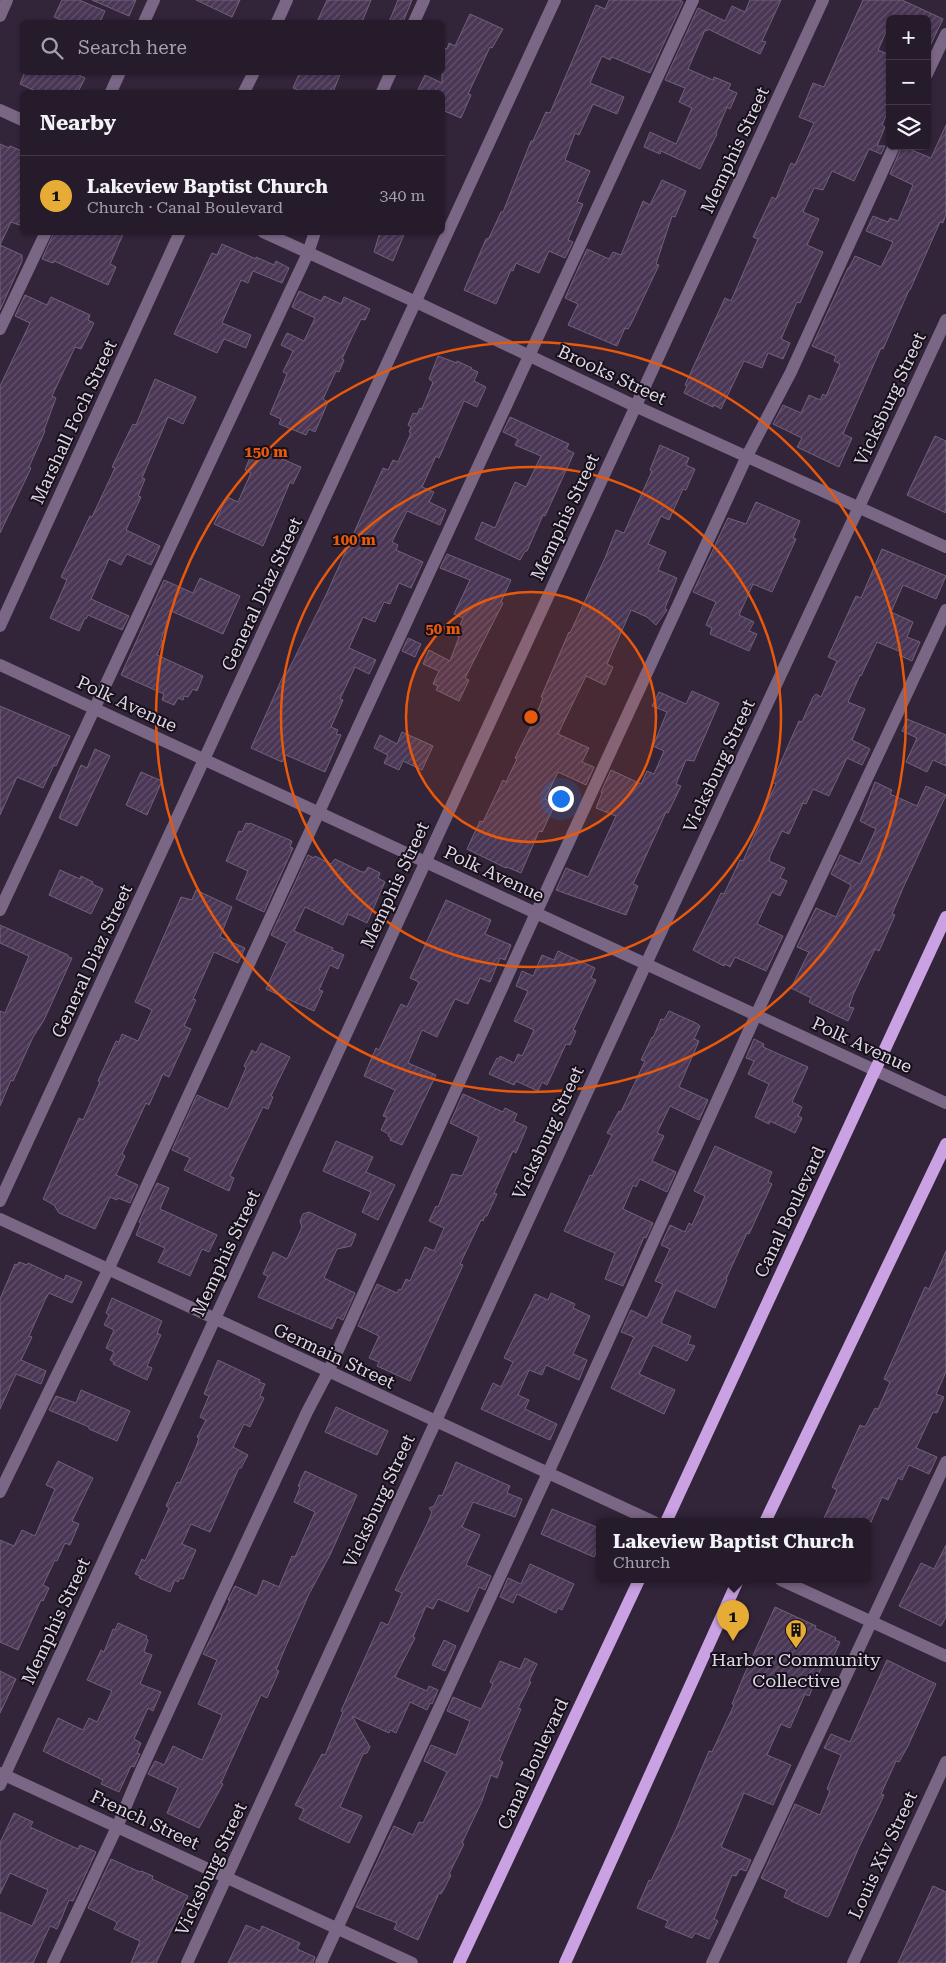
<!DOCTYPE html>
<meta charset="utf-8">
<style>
:root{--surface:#261b2b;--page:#322837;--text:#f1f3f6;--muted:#a4a1a9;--line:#423947;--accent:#e7ac36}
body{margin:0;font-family:"Roboto Serif",serif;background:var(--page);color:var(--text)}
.controls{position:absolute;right:15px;top:15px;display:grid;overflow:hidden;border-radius:8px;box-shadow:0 1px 4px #0004}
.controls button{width:45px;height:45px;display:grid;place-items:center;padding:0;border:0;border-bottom:1px solid var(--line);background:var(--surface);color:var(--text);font:25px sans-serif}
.you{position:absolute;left:560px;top:798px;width:18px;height:18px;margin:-12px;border:4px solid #fff;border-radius:50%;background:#1a73e8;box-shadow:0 0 0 8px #1a73e833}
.badge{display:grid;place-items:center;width:32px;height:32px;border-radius:50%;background:var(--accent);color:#111;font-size:16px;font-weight:700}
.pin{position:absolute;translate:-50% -41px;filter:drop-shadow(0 1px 2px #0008)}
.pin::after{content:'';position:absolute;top:26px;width:18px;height:15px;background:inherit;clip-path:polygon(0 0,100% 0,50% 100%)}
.popup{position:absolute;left:596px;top:1518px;width:275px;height:65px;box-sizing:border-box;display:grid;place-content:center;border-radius:8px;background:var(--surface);filter:drop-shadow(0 1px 4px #0005);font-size:16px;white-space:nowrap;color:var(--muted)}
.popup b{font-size:19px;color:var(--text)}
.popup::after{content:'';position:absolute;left:50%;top:100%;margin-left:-10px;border:10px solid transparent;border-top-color:var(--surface)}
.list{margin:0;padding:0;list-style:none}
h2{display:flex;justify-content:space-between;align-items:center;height:65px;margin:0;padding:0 20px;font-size:21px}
h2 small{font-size:16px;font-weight:400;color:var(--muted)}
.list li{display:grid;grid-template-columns:32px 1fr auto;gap:15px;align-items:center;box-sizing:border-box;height:80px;padding:0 20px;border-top:1px solid var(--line)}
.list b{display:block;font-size:19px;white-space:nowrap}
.list p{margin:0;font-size:16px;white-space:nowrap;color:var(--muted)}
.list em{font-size:16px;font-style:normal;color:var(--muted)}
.icon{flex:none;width:28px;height:28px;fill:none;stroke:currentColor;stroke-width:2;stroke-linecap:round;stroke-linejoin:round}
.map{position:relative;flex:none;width:946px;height:1963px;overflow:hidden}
.search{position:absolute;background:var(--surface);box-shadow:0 1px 4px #0004;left:20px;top:20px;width:425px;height:55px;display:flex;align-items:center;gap:12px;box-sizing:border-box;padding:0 18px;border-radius:8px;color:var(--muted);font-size:19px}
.panel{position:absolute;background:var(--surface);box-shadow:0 1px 4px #0004;left:20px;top:90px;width:425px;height:145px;border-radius:8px}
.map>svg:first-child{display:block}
.building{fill:url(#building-hatch);stroke:#71627a}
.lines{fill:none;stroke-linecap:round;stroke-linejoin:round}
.minor{stroke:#7a6685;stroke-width:12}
.major{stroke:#caa1e2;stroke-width:12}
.ring{fill:none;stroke:#e8590c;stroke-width:2.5}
.labels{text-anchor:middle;stroke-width:4;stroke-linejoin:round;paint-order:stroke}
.street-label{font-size:18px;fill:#dfd7e5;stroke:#16101a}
.poi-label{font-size:18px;fill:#dfd7e5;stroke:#16101a}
.centre{fill:#e8590c;stroke:#16101a;stroke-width:2.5}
.ring-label{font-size:15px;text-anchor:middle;font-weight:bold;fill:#e8590c;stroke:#16101a;stroke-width:4;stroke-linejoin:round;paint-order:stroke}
</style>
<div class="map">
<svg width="946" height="1963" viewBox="0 0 946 1963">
<defs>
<pattern id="building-hatch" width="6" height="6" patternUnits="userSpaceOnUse" patternTransform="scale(1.25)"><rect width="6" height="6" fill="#4a3655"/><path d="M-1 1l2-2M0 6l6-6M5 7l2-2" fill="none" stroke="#64526d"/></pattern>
</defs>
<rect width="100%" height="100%" fill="#322439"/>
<g class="building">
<polygon points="62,0 79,0 105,11 100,22 66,22 54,17"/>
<polygon points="92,0 136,0 129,16"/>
<polygon points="196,0 240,0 232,17"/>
<polygon points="327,0 371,0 362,22 317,22"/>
<polygon points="398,0 412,0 403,22 389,22"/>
<polygon points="609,0 680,0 683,2 650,73 612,57 610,60 602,56 590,83 624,97 617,114 593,104 579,135 575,133 565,160 590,171 577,202 583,204 568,240 573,242 565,258 549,251 539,273 516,263 513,271 511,270 496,304 464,290 486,239 489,238 501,212 503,212 531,141 533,141 546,112 550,113 596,5 605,9"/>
<polygon points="750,0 781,0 762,41 766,42 760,54 708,29 707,31 705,30 688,69 713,80 714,77 731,84 728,89 737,93 730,109 727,107 716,133 717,134 700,169 661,151 660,154 644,147 650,132 676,144 692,108 679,102 685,88 665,80 698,8 725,21 732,6 745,12"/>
<polygon points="863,0 902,0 943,19 927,52 927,19 890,19 890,23 878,50 890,55 890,106 882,125 885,127 877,146 885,146 881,154 869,149 854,181 832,171 823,190 814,188 803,212 819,219 807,245 823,252 800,303 797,302 781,339 790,343 783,359 768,353 762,368 744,361 721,409 714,405 713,407 684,393 687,386 685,385 725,298 731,301 758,239 753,237 772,197 776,199 791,163 795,165 814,123 799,117 813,83 824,87"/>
<polygon points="470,14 503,29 492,48 490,47 468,94 471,95 461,118 442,110 442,92 417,92 425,75 442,83 442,47 447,49 449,43 455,46"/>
<polygon points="25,72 73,72 85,78 78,92 38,92 20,84"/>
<polygon points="300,72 341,72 333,92 303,92 293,88"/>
<polygon points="946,125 946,214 943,223 940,222 910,290 909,290 883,349 881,348 843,434 852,438 839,467 797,447 802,438 773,424 783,405 801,413 809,395 820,400 823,394 826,396 840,364 834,361 836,356 812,346 848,268 849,268 855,256 881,267 893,242 866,231 873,216 888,222 890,218 898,221 913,185 890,174 902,146 931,158"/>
<polygon points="0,144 9,148 10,146 22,151 22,226 11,222 0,245 22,255 22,261 0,310"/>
<polygon points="662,180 686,191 675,217 672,216 656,264 659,265 631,324 628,329 625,328 617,346 568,325 578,304 565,298 587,249 609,259 613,252 621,255 643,201 650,205"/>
<polygon points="54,232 124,232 110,264 116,267 108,285 54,261 53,263 42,259"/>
<polygon points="380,232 405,232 393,261 374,252"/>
<polygon points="222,244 256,259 256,257 274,265 276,261 289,268 282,283 253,271 248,283 241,280 222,323 251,335 246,348 224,339 217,353 174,334 212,253 217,255"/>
<polygon points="299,291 321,301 324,296 341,304 344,297 370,309 365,320 361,319 353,335 342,359 344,360 339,372 336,371 323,399 328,402 315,432 309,429 306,435 279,424 281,419 270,414 287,374 283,372 293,351 281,345 287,333 304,341 315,318 292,307"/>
<polygon points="25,295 47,305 51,297 90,315 88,320 94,323 81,349 75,347 52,396 56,398 44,430 45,431 29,467 31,468 0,533 0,386 30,323 15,316"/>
<polygon points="438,356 457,363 457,361 472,368 471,369 478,372 474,381 486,387 477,407 464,401 439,458 436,456 422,487 434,492 429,502 446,510 440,525 407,511 392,542 398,545 396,550 423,562 411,588 399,583 390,604 384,602 375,622 363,617 349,648 376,660 369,674 355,667 340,699 343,700 331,727 338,730 336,734 341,735 325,772 286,755 282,762 251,748 284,674 286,675 326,595 383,468 388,470 393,460 398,462 411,433 409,432 411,427 408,425 411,418 413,413 417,414 420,408 422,409 433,382 429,379"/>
<polygon points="155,379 196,397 183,424 168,417 142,478 145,479 138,496 141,497 126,530 160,546 151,565 127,554 121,565 109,559 91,599 129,616 122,630 88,615 86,619 85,618 79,631 50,618 67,580 61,577 90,516 92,517 115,468 112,467 133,424 136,425"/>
<polygon points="510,417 569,444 566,449 574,453 545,516 543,515 527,551 525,551 520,560 475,539 482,522 495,528 515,482 526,487 541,456 515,445 518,439 503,432"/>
<polygon points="935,436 946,441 946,513 907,495"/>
<polygon points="660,445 689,458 686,465 695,469 686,490 683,489 669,520 661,516 648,544 666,552 658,570 677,578 665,608 667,610 656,625 647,617 631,610 607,664 613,667 605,685 586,676 558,734 589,748 582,762 594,767 586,785 558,772 545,799 555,804 542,832 539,831 521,873 507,867 506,868 467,849 480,821 483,822 503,780 506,782 517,759 515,758 533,722 543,698 541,697 569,632 570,633 605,558 616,530 624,533 652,471 650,470"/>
<polygon points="254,447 301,467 293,484 290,482 263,546 214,524 227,497 238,502 251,473 245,470"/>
<polygon points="756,502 800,521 793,538 796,539 772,592 753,584 739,615 754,622 749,631 757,634 749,651 710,634 712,628 706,625 716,602 693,592 728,518 746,524"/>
<polygon points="882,549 946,576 936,599 903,585 891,612 913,622 907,637 920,642 912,661 899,655 901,652 877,642 861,676 860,675 848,702 865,709 852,740 870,749 862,765 847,758 829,796 813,789 806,804 803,803 789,834 782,831 770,856 769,861 785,868 780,878 787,881 780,896 772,892 757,924 783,936 766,971 735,957 730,967 725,964 724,966 693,950 721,893 724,894 740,860 743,861 753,838 760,823 758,822 776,784 772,782 799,721 802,722 813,697 816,694 821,697 837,661 828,657 856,596 861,598"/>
<polygon points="447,554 511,580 501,602 503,603 465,678 469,680 459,701 436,690 438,686 433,684 439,671 423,664 429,650 450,661 459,637 456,635 463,618 454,614 470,580 440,568"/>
<polygon points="200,578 240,596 223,634 171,611 161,640 163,641 157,655 203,676 197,691 193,689 188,697 184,696 183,700 178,698 174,705 162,700 164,694 121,675 164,580 193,593"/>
<polygon points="408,638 421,644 415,657 402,651"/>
<polygon points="692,691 719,703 694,761 686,760 676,784 681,786 668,813 666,812 633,884 638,886 626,915 556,890 566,868 588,877 616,816 596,808 602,793 601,792 611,770 641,784 647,771 654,774 664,751 653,746 667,712 652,706 659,692 686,704"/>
<polygon points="0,706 70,736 56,766 54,765 43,788 17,777 0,815"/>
<polygon points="907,719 946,735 946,766 933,760 927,772 906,762 917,738 902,731"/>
<polygon points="402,732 433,746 422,770 403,761 399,770 384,763 388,755 374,748 380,735 397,744"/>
<polygon points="95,749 110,756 77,826 59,818 81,765 87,768"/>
<polygon points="141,772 162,781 147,815 126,805"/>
<polygon points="875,782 892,790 890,794 917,806 926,786 946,795 903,888 892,914 895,915 879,951 875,949 853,995 849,1007 854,1008 848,1021 812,1004 809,1002 811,998 791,988 809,952 797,947 816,908 836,917 851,885 831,874 840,855 860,864 876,829 860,821"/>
<polygon points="246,823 250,824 250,823 292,841 290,847 293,848 264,912 236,899 248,871 226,861 239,831 242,832"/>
<polygon points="308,855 314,858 315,856 331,864 335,859 362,872 365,872 368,867 380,873 378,878 385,882 367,923 348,914 343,925 305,907 294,931 333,948 332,950 344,955 338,969 330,965 319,990 323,991 314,1011 266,989 287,943 271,935"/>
<polygon points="60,870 80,879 81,876 93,882 92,884 103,889 91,914 49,895"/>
<polygon points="196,890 232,907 220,937 245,948 238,963 214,952 193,999 196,1000 184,1026 191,1029 169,1077 163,1074 149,1105 146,1103 122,1154 125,1156 116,1175 138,1185 130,1203 118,1198 117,1200 110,1197 95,1229 59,1213 54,1205 43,1199 79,1118 83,1120 100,1082 98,1081 116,1041 119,1042 122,1034 138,1041 152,1010 135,1002 181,897 192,900"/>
<polygon points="446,900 491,920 485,934 511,945 505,960 500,958 490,982 480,978 468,1004 455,999 437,1037 422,1030 408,1063 436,1075 402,1145 390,1140 391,1138 388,1136 389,1134 381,1130 387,1117 383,1116 395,1090 364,1076 376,1048 379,1050 401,1004 407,1007 419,982 410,978"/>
<polygon points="0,925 68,955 68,957 72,958 44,1020 33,1037 13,1081 11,1080 0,1106 0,1011 5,1013 29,956 0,943"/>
<polygon points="558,951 595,968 591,978 596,980 573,1030 576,1031 570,1045 566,1044 547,1085 542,1082 538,1091 516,1081 514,1085 489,1074 497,1058 499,1059 500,1056 514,1063 518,1054 522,1056 534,1030 514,1021 528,991 516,986 522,971 533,976 542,955 554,960"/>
<polygon points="669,1011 696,1023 700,1026 694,1039 699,1041 679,1087 708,1100 699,1120 670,1106 657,1133 664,1136 652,1161 676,1172 667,1192 640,1179 636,1187 633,1185 623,1209 653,1223 646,1238 644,1237 623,1286 605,1279 615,1253 564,1231 590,1175 592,1176 612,1135 607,1133 619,1111 621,1112 645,1061 641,1060 652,1037 653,1038 661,1019 664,1020"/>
<polygon points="754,1039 764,1044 763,1047 808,1067 792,1102 802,1107 798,1116 802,1118 795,1133 770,1121 769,1124 755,1117 769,1084 748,1074 754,1061 746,1058"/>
<polygon points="261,1043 290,1057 271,1096 273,1097 268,1109 263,1107 230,1176 234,1178 229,1191 184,1170 190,1158 172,1150 197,1095 228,1109 246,1068 244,1066 252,1050 256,1053"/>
<polygon points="463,1094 503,1112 505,1108 517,1114 514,1121 527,1127 516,1153 513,1151 494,1193 497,1194 487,1216 485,1216 483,1221 481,1220 460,1264 463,1265 410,1381 377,1366 379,1362 369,1358 379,1336 358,1326 377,1284 397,1293 399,1289 401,1290 406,1279 410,1281 425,1247 434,1251 444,1228 429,1221 436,1206 438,1207 452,1174 462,1176 479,1137 450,1123"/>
<polygon points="336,1141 373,1157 366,1172 395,1185 378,1220 362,1212 371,1192 323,1171"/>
<polygon points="715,1146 772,1172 768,1182 772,1184 749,1234 747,1233 726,1279 727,1280 715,1308 676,1290 661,1323 691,1336 688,1344 695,1346 687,1361 653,1345 639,1374 675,1390 664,1414 611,1388 634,1337 621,1332 631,1310 647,1318 663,1284 655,1281 670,1249 661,1245 670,1225 685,1232 689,1223 692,1225 705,1196 694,1191"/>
<polygon points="157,1183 169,1188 160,1209 217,1235 209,1252 202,1249 190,1276 158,1262 165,1248 136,1235 141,1223 139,1222"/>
<polygon points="309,1212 356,1234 351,1246 337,1249 324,1278 355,1293 343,1320 337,1317 332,1329 258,1297 268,1276 263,1274 273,1252 287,1259 302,1227 300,1221 303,1214"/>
<polygon points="946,1251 946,1372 936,1394 944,1397 937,1413 933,1412 916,1448 937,1457 929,1474 909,1465 902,1480 898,1478 888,1500 882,1497 871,1522 824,1522 825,1519 824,1518 837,1490 832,1487 860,1425 865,1427 875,1408 878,1409 890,1382 884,1379 925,1287 929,1289"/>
<polygon points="19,1262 27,1265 28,1263 64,1280 66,1275 82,1282 72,1303 49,1293 45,1300 29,1336 32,1337 21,1360 46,1371 41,1384 16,1374 0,1409 0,1299 15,1264 17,1265"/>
<polygon points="551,1293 575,1304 573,1308 590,1316 573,1354 587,1360 579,1380 546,1365 542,1375 529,1370 518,1395 529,1400 525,1409 557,1424 550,1440 481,1409 493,1383 501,1387 513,1362 504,1358 535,1294 548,1300"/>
<polygon points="112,1298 162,1321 157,1333 161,1335 147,1366 152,1368 147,1380 113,1364 114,1362 110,1360 114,1352 106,1348 114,1330 104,1325 109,1315 106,1313"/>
<polygon points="218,1360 260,1380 259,1382 265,1384 260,1396 264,1398 250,1427 244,1424 233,1447 248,1455 241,1468 239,1468 210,1532 191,1524 182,1544 196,1550 183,1579 180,1578 178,1582 175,1580 170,1592 139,1578 140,1576 135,1574 142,1559 145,1561 169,1508 166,1506 177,1482 180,1483 196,1447 199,1438 197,1437 206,1420 200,1417 209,1396 204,1394"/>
<polygon points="81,1390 130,1411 117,1441 89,1429 89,1427 49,1410 56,1396 76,1403"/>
<polygon points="336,1407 388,1431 377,1455 325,1432"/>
<polygon points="58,1461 93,1478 72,1521 79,1524 70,1545 65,1543 57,1561 55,1560 43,1585 49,1588 43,1601 41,1600 18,1650 0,1642 0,1540 14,1546 22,1530 35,1536 55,1489 46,1485"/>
<polygon points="456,1462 510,1486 507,1493 522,1499 515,1517 473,1502 462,1527 480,1535 466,1565 491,1576 485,1590 479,1587 468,1612 438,1599 433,1609 426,1606 413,1637 415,1638 395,1677 427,1691 429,1686 438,1690 432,1704 430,1703 427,1710 410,1702 396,1733 390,1730 389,1733 352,1716 370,1747 367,1753 363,1754 340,1807 362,1816 349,1843 299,1819 304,1809 295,1805 322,1754 325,1755 343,1712 341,1711 381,1622 388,1625 402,1593 395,1590 428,1522 432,1512 429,1508 434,1506 439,1495 442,1496"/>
<polygon points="305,1471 357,1495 330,1555 309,1594 286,1646 276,1670 279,1671 267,1698 261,1695 221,1783 223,1784 199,1828 167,1813 178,1788 148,1774 155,1761 164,1765 173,1746 202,1760 222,1715 198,1704 217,1660 203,1654 230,1600 228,1600 235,1586 257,1596 263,1580 279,1587 292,1556 295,1557 315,1512 294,1502 300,1487 298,1486"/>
<polygon points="552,1509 599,1528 599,1546 594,1557 541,1534"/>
<polygon points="946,1545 946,1617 941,1626 899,1606 921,1563 934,1569"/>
<polygon points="530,1564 574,1584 562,1610 558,1608 556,1613 517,1594 513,1603 500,1597 508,1578 521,1584"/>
<polygon points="775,1607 816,1626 815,1628 836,1638 835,1640 840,1642 833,1658 827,1655 809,1696 805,1694 790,1728 781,1724 767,1755 791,1765 773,1805 744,1793 721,1847 751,1860 746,1871 740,1869 736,1876 732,1875 714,1919 718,1921 709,1939 695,1933 692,1938 665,1927 668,1921 637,1908 649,1880 651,1881 676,1829 709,1751 712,1752 734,1705 732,1704 745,1673"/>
<polygon points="118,1623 147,1636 146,1638 148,1640 144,1652 152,1655 140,1684 161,1692 153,1711 148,1708 134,1739 141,1743 137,1753 140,1754 134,1767 131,1766 119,1792 101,1784 103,1780 43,1751 58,1718 83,1730 89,1718 97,1722 112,1691 87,1680 101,1650 104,1652 113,1629 115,1630"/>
<polygon points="444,1640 456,1646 445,1671 432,1665"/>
<polygon points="525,1658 537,1664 529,1681 531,1682 518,1708 521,1709 499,1760 503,1762 497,1778 491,1775 482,1801 462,1843 464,1844 449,1874 451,1875 444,1889 441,1894 439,1893 418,1940 394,1929 397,1923 356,1907 394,1826 413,1835 419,1822 423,1823 447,1772 424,1761 431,1745 456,1755 470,1721 447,1711 453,1697 481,1709 493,1684 490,1682 500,1661 520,1669"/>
<polygon points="887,1660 936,1684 908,1746 899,1762 896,1761 881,1794 884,1795 877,1810 860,1845 829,1916 827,1917 791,1901 791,1900 784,1897 787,1890 761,1878 795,1804 820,1815 830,1791 827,1789 841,1755 824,1748 831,1734 850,1742"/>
<polygon points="0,1671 16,1679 0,1713"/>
<polygon points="14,1813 33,1822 30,1827 78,1849 80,1845 96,1852 73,1901 69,1900 57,1929 50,1926 33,1963 0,1963 0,1912 32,1926 48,1890 10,1873 0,1894 0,1843"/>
<polygon points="111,1859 140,1872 141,1871 153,1876 152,1879 188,1896 156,1963 131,1963 140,1941 114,1929 117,1923 115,1921 88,1908"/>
<polygon points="933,1886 946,1892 946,1963 898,1963"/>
<polygon points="246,1925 260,1931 262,1926 300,1943 297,1949 315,1957 313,1963 228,1963"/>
</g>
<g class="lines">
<g class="minor">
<polyline points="0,16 7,0"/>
<polyline points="144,22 154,0"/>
<polyline points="277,22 287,0"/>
<polyline points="414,22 424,0"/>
<polyline points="927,74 946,34"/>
<polyline points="111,92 120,72"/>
<polyline points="244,92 254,72"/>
<polyline points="382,92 391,72"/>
<polyline points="0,110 22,120"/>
<polyline points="263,232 416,302 635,406 946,547"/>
<polyline points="0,329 46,232"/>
<polyline points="0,626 180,232"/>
<polyline points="0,665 946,1103"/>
<polyline points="0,910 308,253 315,232"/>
<polyline points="0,1201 555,0"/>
<polyline points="0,1219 654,1522"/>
<polyline points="0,1492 108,1270 693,0"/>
<polyline points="781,1580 946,1656"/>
<polyline points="0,1773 412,1963"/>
<polyline points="0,1785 823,0"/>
<polyline points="53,1963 117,1827 139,1775 217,1605 307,1412 328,1372 536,913 747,456 791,372 894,146"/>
<polyline points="187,1963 646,964 946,320"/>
<polyline points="321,1963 548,1473 756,1015 946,610"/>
<polyline points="712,1963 946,1462"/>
<polyline points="853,1963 946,1762"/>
</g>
<g class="major">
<polyline points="666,1522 946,917"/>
<polyline points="765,1522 946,1144"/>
<polyline points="459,1963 639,1580"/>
<polyline points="565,1963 738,1580"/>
</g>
</g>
<circle cx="531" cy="717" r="125" fill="#e8590c" fill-opacity=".12"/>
<g class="ring">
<circle cx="531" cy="717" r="125"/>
<circle cx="531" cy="717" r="250"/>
<circle cx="531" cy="717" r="375"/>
</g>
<defs>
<g id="building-pin" transform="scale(1.125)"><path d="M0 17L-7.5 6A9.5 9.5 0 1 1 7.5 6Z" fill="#e7ac36" stroke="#16101a"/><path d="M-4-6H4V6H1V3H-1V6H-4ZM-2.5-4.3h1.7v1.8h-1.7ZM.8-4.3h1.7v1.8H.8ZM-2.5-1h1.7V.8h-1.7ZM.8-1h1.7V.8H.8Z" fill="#111"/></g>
</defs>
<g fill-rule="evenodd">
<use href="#building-pin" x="796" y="1630"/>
</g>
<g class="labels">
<g class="street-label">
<text transform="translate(735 150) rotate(-65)" y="6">Memphis Street</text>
<text transform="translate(612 375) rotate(25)" y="6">Brooks Street</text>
<text transform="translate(890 399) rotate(-65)" y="6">Vicksburg Street</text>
<text transform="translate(74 422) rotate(-65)" y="6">Marshall Foch Street</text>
<text transform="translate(565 517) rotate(-65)" y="6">Memphis Street</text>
<text transform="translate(262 594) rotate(-65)" y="6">General Diaz Street</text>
<text transform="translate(127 704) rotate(25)" y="6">Polk Avenue</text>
<text transform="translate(719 766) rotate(-65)" y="6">Vicksburg Street</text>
<text transform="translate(494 874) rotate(25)" y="6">Polk Avenue</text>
<text transform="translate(395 885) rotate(-65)" y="6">Memphis Street</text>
<text transform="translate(92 961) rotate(-65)" y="6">General Diaz Street</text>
<text transform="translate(862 1045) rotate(25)" y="6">Polk Avenue</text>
<text transform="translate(548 1133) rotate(-65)" y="6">Vicksburg Street</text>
<text transform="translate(790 1212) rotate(-65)" y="6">Canal Boulevard</text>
<text transform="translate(226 1253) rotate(-65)" y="6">Memphis Street</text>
<text transform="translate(334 1356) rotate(25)" y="6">Germain Street</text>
<text transform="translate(379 1501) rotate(-65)" y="6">Vicksburg Street</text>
<text transform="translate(56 1621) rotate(-65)" y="6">Memphis Street</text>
<text transform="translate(533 1764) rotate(-65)" y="6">Canal Boulevard</text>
<text transform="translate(145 1820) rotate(25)" y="6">French Street</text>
<text transform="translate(883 1855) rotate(-65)" y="6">Louis Xiv Street</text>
<text transform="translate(211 1869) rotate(-65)" y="6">Vicksburg Street</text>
</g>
<g class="poi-label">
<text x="796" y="1666">Harbor Community<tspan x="796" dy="21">Collective</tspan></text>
</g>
</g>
<circle cx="531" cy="717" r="8" class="centre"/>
<g class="ring-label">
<text x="266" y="457">150 m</text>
<text x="354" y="545">100 m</text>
<text x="443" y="634">50 m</text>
</g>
</svg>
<div class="controls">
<button>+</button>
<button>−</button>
<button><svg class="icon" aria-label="layers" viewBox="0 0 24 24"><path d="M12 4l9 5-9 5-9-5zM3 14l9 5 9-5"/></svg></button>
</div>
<div class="you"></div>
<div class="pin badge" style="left:733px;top:1641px">1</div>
<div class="popup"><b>Lakeview Baptist Church</b>Church</div>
<div class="search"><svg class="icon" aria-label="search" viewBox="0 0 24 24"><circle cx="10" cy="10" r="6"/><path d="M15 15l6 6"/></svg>Search here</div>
<section class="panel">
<h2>Nearby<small></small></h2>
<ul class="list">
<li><span class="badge">1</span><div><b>Lakeview Baptist Church</b><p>Church · Canal Boulevard</p></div><em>340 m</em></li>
</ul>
</section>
</div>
